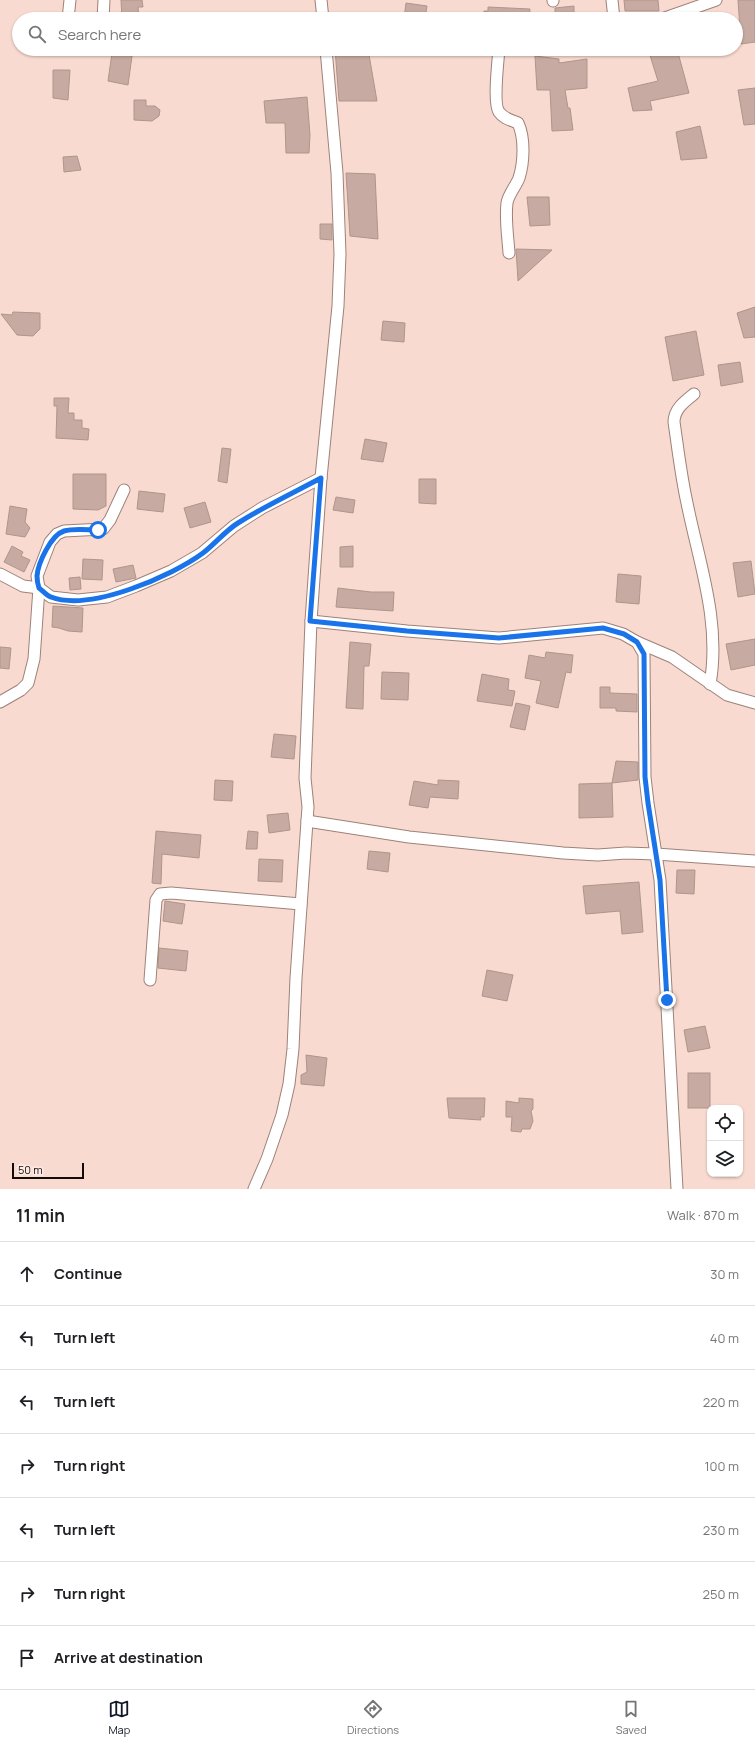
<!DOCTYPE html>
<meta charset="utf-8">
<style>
:root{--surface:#fff;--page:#f6f6f6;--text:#202124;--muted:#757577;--line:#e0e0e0;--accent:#111827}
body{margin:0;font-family:Manrope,sans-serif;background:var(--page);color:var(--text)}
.controls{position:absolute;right:12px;bottom:12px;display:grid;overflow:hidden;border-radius:8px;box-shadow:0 1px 3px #0004}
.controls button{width:36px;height:36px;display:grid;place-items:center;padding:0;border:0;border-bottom:1px solid var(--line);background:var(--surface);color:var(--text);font:20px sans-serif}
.scale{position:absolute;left:12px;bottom:10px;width:72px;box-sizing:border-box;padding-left:4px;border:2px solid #140b08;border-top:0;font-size:11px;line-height:14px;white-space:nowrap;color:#140b08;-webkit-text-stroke:3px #fdeae4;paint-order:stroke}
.stop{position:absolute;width:12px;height:12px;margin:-9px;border:3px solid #1a73e8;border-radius:50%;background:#fff}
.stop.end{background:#1a73e8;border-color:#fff;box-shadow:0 1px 4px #0008}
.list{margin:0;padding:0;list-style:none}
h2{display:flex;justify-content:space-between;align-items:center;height:52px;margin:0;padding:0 16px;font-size:17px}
h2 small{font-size:13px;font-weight:400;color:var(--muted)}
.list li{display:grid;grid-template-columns:26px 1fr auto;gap:12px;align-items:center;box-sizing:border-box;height:64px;padding:0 16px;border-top:1px solid var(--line)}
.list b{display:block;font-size:15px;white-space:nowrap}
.list em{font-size:13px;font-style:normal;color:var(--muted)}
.icon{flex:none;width:22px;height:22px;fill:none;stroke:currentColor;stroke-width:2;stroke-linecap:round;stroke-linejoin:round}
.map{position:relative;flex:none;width:755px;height:1189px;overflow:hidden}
.search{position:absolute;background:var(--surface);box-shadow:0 1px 3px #0004;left:12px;right:12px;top:12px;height:44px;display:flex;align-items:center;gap:10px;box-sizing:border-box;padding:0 14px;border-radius:22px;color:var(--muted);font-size:15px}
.sheet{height:500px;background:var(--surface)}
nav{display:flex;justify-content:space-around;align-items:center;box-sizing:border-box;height:56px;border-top:1px solid var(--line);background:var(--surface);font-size:11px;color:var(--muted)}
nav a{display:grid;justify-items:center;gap:2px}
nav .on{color:var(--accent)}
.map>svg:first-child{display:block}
.building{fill:#c7aaa1;stroke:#b0958b}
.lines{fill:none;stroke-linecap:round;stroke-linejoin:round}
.street-casing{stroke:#9d8279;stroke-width:13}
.street{stroke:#fff;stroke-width:11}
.route{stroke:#1a73e8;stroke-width:5}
</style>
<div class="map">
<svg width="755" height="1189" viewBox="0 0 755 1189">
<rect width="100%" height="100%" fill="#f8dad0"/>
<g class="building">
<polygon points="121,0 142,0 143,7 138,7 139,19 122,19"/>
<polygon points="624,0 658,0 659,11 625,11"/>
<polygon points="738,0 755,0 755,42 741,44"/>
<polygon points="406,3 427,6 425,19 404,19"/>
<polygon points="574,6 574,19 555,19 555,8"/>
<polygon points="488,7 530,9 529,19 483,19 484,11 488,11"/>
<polygon points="335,49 368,49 377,101 339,101"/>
<polygon points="648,49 677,49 689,93 650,101 652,110 633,111 628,88 658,81"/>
<polygon points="112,53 132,56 128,85 108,81"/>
<polygon points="535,56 559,59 559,63 587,59 587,88 565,90 568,108 570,108 573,130 552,131 550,90 537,90"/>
<polygon points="53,70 70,70 68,100 53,98"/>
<polygon points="755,88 755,124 744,125 738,90"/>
<polygon points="307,97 310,135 309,153 286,153 285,123 266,123 264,101"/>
<polygon points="134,100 146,100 146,106 155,106 160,110 159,116 152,121 134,120"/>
<polygon points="700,126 707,158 681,160 676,132"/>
<polygon points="77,156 81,170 64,172 63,157"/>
<polygon points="346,173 375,174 378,239 350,236"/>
<polygon points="527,197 549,197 550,225 530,226"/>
<polygon points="320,224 332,224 332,240 320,239"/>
<polygon points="516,249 552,250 518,281"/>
<polygon points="755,307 755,337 744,338 737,313"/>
<polygon points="13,312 40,313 40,329 33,336 17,335 1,314 12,315"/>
<polygon points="383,321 405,323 404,342 381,340"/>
<polygon points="696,331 704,375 673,381 665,337"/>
<polygon points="740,362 743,382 721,386 718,365"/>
<polygon points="54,398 69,398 68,413 74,413 74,420 82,420 82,428 89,429 88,440 56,438 57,406 54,406"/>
<polygon points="365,439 387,443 383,462 361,459"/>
<polygon points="222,448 231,449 227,483 218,481"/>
<polygon points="73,474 106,474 106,506 98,510 73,509"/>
<polygon points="419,479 436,479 436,504 419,503"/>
<polygon points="139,491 165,494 163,512 137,509"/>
<polygon points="336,497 355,500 353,513 333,510"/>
<polygon points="205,502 211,522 190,528 184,508"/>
<polygon points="10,506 27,509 25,522 30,528 25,537 6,534"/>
<polygon points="12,546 23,552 21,556 30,560 24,572 4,562"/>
<polygon points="353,546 353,567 340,567 340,547"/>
<polygon points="83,559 103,560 102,580 82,579"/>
<polygon points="751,561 755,594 738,597 733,563"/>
<polygon points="133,565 136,578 116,582 113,569"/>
<polygon points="618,574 641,576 639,604 616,602"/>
<polygon points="80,577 81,589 70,590 69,578"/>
<polygon points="338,588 371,592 394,592 393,611 336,607"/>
<polygon points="53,606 83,608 82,632 68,631 59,628 52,627"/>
<polygon points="755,639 755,665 731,670 726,644"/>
<polygon points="350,642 371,644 369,666 364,666 363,709 346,708"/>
<polygon points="0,647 11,648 9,669 0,668"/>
<polygon points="546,652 573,655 571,673 566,672 558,708 536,703 541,681 525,678 529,655 545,658"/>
<polygon points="382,672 409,673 408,700 381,699"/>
<polygon points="482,674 509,679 508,690 515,691 512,706 477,701"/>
<polygon points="600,687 610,687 610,693 637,694 637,712 616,711 616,708 600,708"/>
<polygon points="516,703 530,706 525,730 510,727"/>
<polygon points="274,734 296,736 294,759 271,757"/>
<polygon points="616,761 638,762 638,780 612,783"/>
<polygon points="215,780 233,781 232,801 214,800"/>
<polygon points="438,780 459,781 458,799 430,797 428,808 409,805 414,781 438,785"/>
<polygon points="612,783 613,817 579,818 579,784"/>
<polygon points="288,813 290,830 269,833 267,815"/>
<polygon points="156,831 201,835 199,858 162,854 161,884 152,883"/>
<polygon points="248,831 258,832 257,849 246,849"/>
<polygon points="369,851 390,853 388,872 367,869"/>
<polygon points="259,859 283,860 282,882 258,881"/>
<polygon points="677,870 695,870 694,894 676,893"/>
<polygon points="639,882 643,932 622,934 620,911 586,914 583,886"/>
<polygon points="165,901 185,904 182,924 163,921"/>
<polygon points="159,948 188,951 186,971 158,968"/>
<polygon points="487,970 513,975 507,1001 482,996"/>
<polygon points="705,1026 710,1048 688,1052 684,1030"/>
<polygon points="306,1055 327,1058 324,1086 301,1084 301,1075 307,1072"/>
<rect x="688" y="1073" width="22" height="35"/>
<polygon points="447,1098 485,1098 484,1117 480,1117 481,1120 449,1118"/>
<polygon points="519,1098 533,1099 533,1109 531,1111 533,1121 530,1129 522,1129 521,1132 511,1131 512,1117 506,1117 506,1101 519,1103"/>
</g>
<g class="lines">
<g class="street-casing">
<g id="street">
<polyline points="321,0 323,19"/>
<polyline points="553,0 553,1"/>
<polyline points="612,0 614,19"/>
<polyline points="68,19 70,0"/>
<polyline points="103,19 104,0"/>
<polyline points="662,19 716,0"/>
<polyline points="498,49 545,49"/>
<path d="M499,49C498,61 493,104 499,112C504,119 511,120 518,123C525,138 524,162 519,178C516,186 508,195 507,203C505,220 508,237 509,253"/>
<path d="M694,394C685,401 674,409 674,422C678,449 681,476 687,503C699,563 721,622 710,684"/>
<polyline points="0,574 23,586 39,588 51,597 78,600 107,597 136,586 171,571 202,553 234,526 262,508 321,478"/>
<polyline points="311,621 407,631 499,638 603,628 623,634 637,642 644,654 645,777 648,803 660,880 677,1189"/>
<polyline points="637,642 672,657 727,695 755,703"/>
<polyline points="0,702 21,690 28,683 34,659 39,588 37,576 50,542 57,534 64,531 103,529 110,520 124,490"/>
<polyline points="307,821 409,837 563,853 598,855 626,853 656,854 755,861"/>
<polyline points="150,980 156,900 160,894 171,893 301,904"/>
<polyline points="254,1189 267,1159 282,1115 289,1084 293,1049 296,978 308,807 305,778 311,621 321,478 338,306 340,254 337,173 326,49"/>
</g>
</g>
<use href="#street" class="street"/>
</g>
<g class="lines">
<path class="route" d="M98,530C88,530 74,528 64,531C51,535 38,563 37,576C37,580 38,585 39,588C43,591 47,596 51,597C90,612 172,576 203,553C215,544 225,531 238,523C265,506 293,493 321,478L310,621L407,631L499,638L603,628L624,634L637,642L644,654L645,777L648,803L660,880L667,1000"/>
</g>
</svg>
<div class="controls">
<button><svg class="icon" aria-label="locate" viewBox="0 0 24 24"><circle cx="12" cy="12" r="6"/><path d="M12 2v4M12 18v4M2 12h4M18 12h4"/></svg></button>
<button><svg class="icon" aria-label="layers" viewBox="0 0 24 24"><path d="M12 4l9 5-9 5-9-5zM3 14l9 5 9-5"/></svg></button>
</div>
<div class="scale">50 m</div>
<div class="stop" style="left:98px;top:530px"></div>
<div class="stop end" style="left:667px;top:1000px"></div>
<div class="search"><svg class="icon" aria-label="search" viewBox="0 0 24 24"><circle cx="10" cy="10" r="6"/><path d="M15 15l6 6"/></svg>Search here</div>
</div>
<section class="sheet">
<h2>11 min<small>Walk · 870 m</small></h2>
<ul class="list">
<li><svg class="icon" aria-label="ahead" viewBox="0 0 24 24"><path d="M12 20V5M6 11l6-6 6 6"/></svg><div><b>Continue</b></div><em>30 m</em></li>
<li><svg class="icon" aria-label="left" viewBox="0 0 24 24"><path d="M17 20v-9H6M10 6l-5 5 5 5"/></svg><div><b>Turn left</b></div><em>40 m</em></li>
<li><svg class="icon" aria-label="left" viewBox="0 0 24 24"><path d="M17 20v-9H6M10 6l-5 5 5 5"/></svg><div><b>Turn left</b></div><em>220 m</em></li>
<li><svg class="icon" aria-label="right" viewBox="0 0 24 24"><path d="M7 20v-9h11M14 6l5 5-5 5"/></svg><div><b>Turn right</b></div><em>100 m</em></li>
<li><svg class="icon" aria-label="left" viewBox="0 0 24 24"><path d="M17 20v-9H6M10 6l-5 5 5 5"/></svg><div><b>Turn left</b></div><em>230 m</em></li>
<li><svg class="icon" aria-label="right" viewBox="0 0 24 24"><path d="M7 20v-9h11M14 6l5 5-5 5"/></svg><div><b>Turn right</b></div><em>250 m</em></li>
<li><svg class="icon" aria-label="arrive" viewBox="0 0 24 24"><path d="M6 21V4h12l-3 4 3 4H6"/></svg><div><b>Arrive at destination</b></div></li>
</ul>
</section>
<nav>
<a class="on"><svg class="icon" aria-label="map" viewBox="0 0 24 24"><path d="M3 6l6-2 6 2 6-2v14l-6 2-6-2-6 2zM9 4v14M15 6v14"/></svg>Map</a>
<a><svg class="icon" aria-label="directions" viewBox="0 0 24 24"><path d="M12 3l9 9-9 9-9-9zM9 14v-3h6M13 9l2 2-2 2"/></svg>Directions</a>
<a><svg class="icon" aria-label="saved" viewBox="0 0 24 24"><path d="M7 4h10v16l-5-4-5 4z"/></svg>Saved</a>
</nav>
